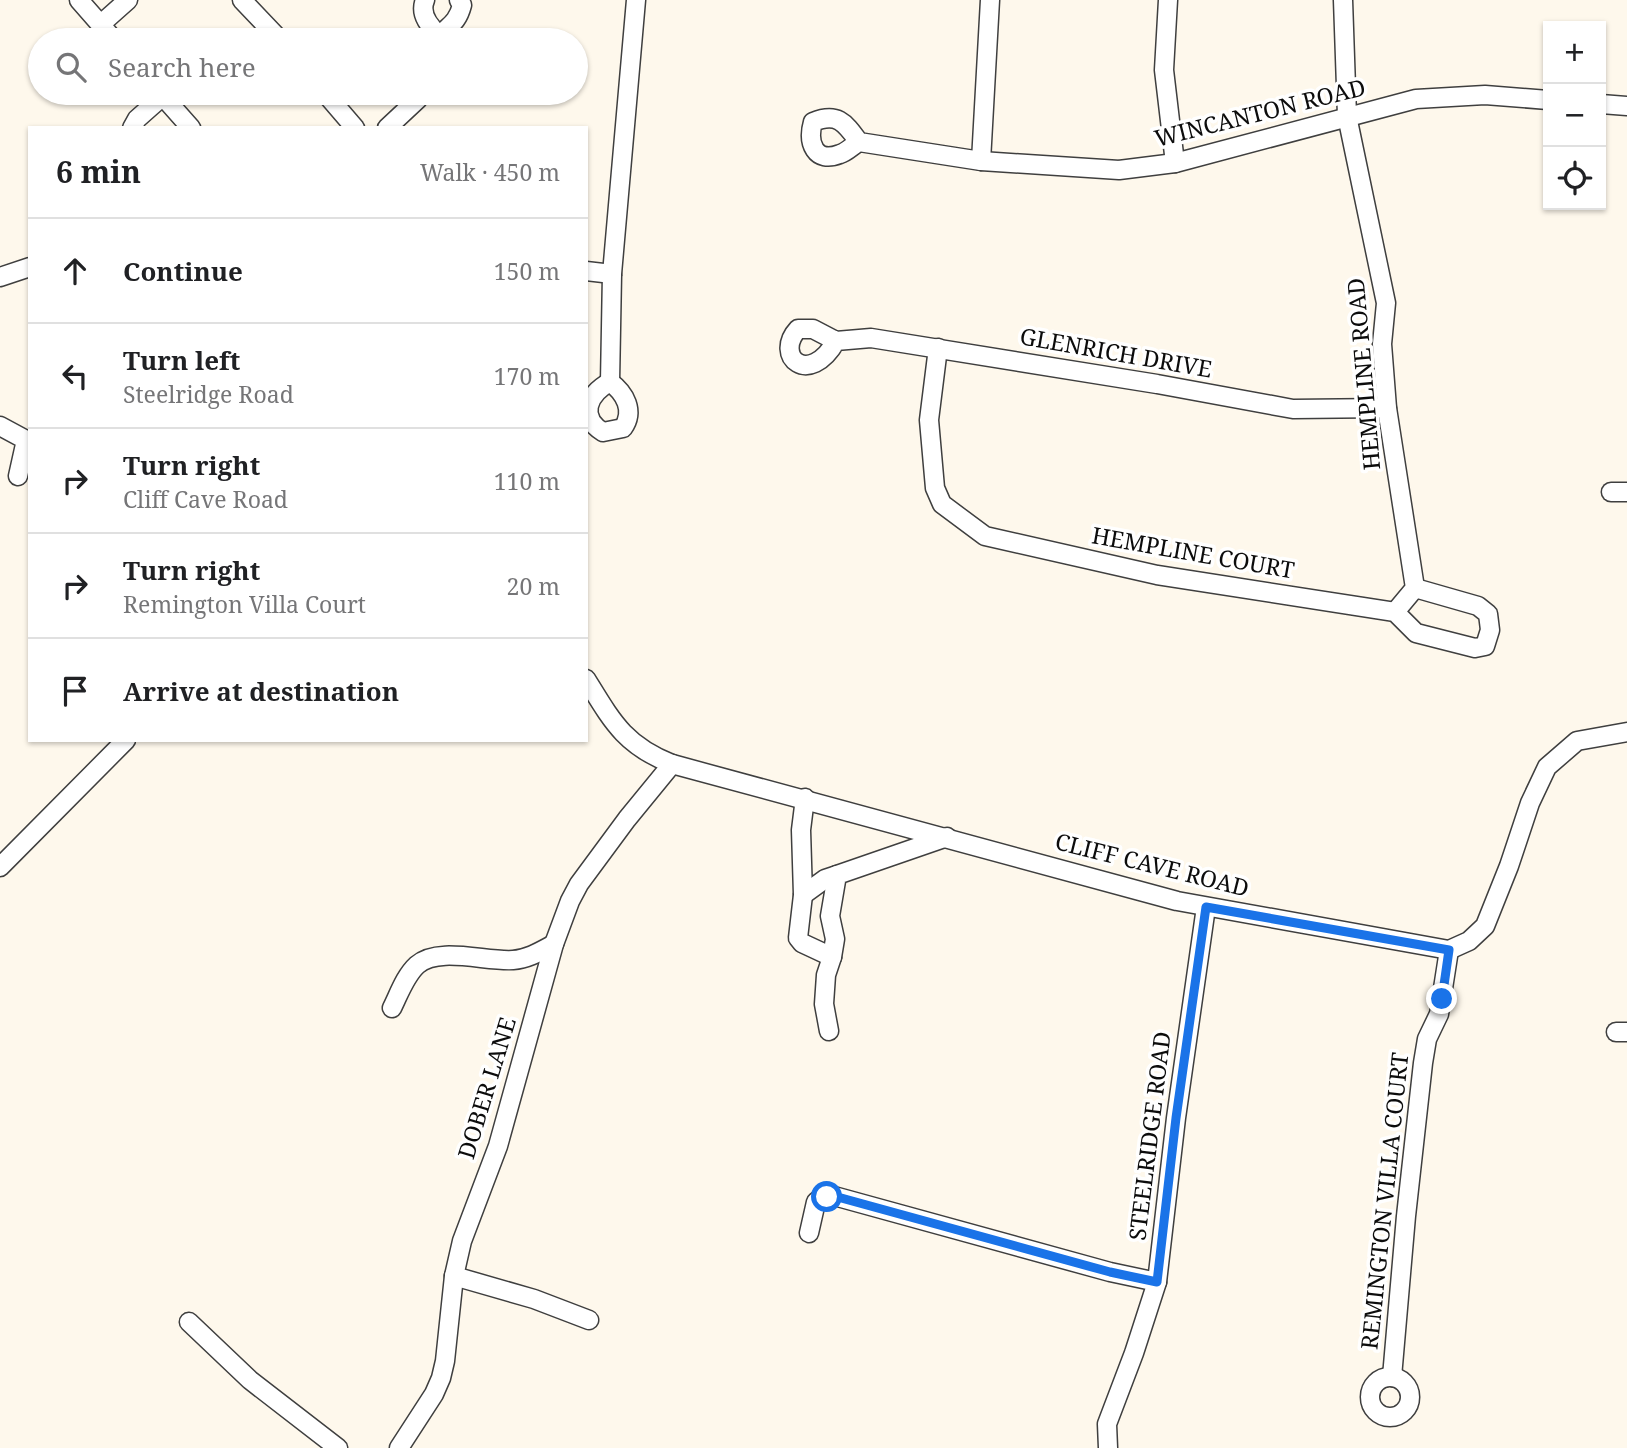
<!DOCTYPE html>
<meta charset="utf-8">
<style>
:root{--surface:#fff;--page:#f6f6f6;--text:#202124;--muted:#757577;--line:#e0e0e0}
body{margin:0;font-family:"Noto Serif",serif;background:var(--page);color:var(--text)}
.controls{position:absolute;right:21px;top:21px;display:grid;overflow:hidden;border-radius:0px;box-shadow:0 2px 5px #0004}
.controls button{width:63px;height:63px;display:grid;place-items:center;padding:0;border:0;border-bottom:2px solid var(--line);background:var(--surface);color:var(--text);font:35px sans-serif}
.stop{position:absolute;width:21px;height:21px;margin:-16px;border:5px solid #1a73e8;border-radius:50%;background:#fff}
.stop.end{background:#1a73e8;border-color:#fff;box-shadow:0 2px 7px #0008}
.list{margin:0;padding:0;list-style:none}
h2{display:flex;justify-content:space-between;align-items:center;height:91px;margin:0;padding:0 28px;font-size:30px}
h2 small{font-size:23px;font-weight:400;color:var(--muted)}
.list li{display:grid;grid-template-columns:46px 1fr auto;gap:21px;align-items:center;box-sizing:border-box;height:105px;padding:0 28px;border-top:2px solid var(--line)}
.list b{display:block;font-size:26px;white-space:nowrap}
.list p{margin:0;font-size:23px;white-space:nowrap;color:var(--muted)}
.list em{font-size:23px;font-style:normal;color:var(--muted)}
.icon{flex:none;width:38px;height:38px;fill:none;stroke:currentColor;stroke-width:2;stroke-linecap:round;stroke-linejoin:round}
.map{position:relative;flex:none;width:1627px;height:1448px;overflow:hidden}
.search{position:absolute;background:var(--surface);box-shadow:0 2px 5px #0004;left:28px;top:28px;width:560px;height:77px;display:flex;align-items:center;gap:18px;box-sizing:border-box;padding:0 24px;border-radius:38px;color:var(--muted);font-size:26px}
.panel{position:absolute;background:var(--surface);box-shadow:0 2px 5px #0004;left:28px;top:126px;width:560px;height:616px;border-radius:0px}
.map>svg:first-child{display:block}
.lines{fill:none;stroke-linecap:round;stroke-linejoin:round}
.minor-casing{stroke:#3f3f3f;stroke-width:21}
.minor{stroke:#fff;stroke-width:18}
.route{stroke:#1a73e8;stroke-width:9}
.labels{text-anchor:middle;stroke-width:7;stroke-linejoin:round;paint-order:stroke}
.street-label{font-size:23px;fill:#0c0c0c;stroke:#fff}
</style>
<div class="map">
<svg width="1627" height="1448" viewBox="0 0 1627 1448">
<rect width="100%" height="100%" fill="#fef8ec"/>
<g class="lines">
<g class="minor-casing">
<g id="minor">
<polyline points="79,0 114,40"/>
<polyline points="242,0 280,40"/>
<path d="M425,0C419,14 429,26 439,35"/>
<polyline points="1168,0 1164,70 1175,163"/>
<polyline points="1343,0 1347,116 1386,303 1382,344 1387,408 1415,588 1395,612"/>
<polyline points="101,24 128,0"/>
<path d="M438,40C444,26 456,28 462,5L459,0"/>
<polyline points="160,93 191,128"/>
<polyline points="325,93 355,128"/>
<polyline points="1601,104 1627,106"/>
<polyline points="132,128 137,119 163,96"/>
<polyline points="387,128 418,99 421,93"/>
<path d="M859,142C845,123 838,112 813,122C807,143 815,164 840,154C847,152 852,146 859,142L981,161L1119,170L1175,163L1416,99L1485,95L1548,100"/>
<polyline points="981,161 990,0"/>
<polyline points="586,271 612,274"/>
<polyline points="0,277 30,267"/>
<path d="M836,341C809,388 773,356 798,329H813L836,341L871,338L1157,384L1293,409L1387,408"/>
<polyline points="938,348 929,420 935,488 942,504 985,536 1157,575 1395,612 1416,633 1475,648 1485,646 1490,630 1488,614 1478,606 1415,588"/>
<polyline points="610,382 612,274 636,0"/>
<path d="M610,382C625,393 635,411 623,428L603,432C578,417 588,394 610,382Z"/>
<polyline points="0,426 26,440 18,476"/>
<polyline points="1611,492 1627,492"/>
<path d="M586,679C612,721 624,745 672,764L1177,901L1449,950L1469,941L1485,926L1509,866L1530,803L1547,767L1577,741L1627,732"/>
<polyline points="805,798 801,830 803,895 798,938 802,943 832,957"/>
<polyline points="0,867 126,740"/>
<polyline points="803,895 825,879 837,875"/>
<path d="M392,1008C399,994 405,976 417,965C438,946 486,962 513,960C528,959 541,951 554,944"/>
<polyline points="829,1031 824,1004 826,975 832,957 835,939 830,916 837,875 947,837"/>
<polyline points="1616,1032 1627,1032"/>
<polyline points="809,1233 816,1202 821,1198 834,1196 1110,1272 1157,1282"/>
<polyline points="454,1276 534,1299 589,1320"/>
<polyline points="189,1322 250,1380 338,1448"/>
<circle cx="1390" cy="1397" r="20"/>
<polyline points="1392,1377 1406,1216 1423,1063 1427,1039 1439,1014 1449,950"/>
<polyline points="399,1448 434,1394 441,1378 445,1361 454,1276 462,1241 498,1146 554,944 570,901 579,884 627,819 672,764"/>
<polyline points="1108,1448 1107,1424 1134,1353 1157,1282 1176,1118 1206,907"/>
</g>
</g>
<use href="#minor" class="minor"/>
</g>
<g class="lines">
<polyline class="route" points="827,1197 834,1196 1110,1272 1157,1282 1176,1118 1206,907 1449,950 1442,999"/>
</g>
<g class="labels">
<g class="street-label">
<text transform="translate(1260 113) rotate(-14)" y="8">WINCANTON ROAD</text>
<text transform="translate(1116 353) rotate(10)" y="8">GLENRICH DRIVE</text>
<text transform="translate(1364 374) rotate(-95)" y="8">HEMPLINE ROAD</text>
<text transform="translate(1193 553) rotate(10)" y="8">HEMPLINE COURT</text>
<text transform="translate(1152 865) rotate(14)" y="8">CLIFF CAVE ROAD</text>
<text transform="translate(487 1088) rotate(-73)" y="8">DOBER LANE</text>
<text transform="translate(1150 1136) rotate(-83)" y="8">STEELRIDGE ROAD</text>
<text transform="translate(1385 1201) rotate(-84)" y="8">REMINGTON VILLA COURT</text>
</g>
</g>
</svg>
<div class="controls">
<button>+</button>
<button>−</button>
<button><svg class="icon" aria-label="locate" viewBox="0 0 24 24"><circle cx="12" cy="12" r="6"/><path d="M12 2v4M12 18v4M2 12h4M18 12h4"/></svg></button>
</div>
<div class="stop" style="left:827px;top:1197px"></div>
<div class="stop end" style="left:1442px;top:999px"></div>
<div class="search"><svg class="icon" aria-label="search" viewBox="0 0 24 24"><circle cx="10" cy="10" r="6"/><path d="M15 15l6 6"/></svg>Search here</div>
<section class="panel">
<h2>6 min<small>Walk · 450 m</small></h2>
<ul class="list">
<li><svg class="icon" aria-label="ahead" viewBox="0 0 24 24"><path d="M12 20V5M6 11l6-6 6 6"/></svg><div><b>Continue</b></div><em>150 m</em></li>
<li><svg class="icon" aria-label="left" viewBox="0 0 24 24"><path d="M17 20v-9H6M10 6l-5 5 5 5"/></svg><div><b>Turn left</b><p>Steelridge Road</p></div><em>170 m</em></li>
<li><svg class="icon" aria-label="right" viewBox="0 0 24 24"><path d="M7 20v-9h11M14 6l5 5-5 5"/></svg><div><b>Turn right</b><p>Cliff Cave Road</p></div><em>110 m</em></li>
<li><svg class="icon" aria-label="right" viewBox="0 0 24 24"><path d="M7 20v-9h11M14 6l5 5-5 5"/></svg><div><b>Turn right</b><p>Remington Villa Court</p></div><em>20 m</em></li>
<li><svg class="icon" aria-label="arrive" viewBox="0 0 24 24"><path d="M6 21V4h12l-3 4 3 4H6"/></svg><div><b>Arrive at destination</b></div></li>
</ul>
</section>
</div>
